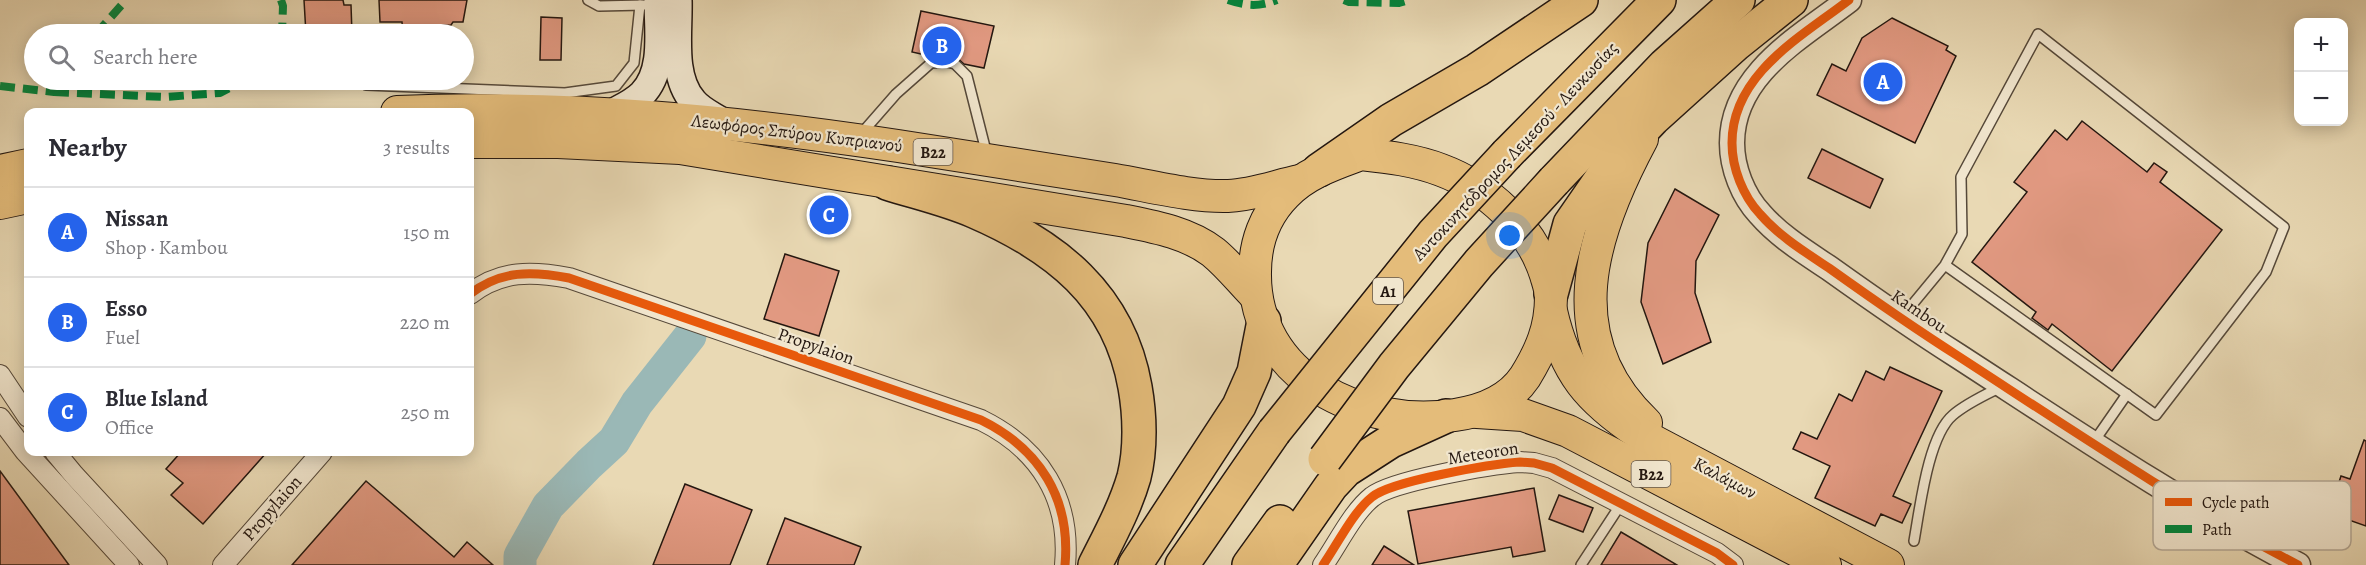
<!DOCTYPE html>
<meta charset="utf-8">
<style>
:root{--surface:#fff;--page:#f2f2f3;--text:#2b2b33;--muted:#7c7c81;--line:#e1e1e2;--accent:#2563eb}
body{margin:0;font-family:Alegreya,serif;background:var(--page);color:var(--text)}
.controls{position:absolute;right:18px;top:18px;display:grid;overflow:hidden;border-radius:12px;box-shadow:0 3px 15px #0003}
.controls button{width:54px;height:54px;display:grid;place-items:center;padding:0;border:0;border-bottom:2px solid var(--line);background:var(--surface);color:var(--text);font:30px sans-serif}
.you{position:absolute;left:1510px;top:236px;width:21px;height:21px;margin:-15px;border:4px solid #fff;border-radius:50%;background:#1a73e8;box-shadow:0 0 0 9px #1a73e833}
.badge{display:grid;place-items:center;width:39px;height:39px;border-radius:50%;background:var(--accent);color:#fff;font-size:20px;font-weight:700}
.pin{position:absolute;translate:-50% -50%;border:3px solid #fff;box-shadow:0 2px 6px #0006}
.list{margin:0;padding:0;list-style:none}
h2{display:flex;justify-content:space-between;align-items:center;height:78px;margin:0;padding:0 24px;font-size:26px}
h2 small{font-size:20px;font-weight:400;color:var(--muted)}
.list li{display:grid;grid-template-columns:39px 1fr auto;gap:18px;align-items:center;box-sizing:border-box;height:90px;padding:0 24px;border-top:2px solid var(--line)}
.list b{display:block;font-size:22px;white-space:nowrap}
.list p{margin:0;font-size:20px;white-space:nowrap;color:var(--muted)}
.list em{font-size:20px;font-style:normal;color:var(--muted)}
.icon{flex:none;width:33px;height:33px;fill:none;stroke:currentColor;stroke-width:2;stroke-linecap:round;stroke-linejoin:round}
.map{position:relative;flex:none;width:2366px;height:565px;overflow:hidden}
.search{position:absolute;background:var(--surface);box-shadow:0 3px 15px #0003;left:24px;top:24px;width:450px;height:66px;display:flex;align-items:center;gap:15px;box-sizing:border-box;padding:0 21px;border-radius:33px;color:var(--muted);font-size:22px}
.panel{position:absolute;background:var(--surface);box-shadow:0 3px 15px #0003;left:24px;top:108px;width:450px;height:348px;border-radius:12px}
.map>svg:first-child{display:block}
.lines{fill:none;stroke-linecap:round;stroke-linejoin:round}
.river{stroke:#9ab8b6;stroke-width:33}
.building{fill:#e19981;stroke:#241710;stroke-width:1.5}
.service-casing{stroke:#554839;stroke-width:12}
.minor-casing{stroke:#554839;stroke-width:22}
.tertiary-casing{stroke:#554839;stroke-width:27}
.secondary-casing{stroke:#241710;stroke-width:30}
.primary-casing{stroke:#241710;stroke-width:34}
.trunk-casing{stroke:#241710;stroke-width:36}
.service{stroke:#f1e6ce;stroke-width:9}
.minor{stroke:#f1e6ce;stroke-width:20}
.tertiary{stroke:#f1e6ce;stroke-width:24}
.secondary{stroke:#f1e6ce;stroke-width:27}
.primary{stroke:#e4bc7a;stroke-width:32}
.trunk{stroke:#e4bc7a;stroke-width:33}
.trunk-bridge-casing{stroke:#241710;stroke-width:36;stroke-linecap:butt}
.trunk-bridge{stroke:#e4bc7a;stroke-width:33}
.quiet{stroke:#00873e;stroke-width:8;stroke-dasharray:15 8;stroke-linecap:butt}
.cycleway-casing{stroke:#f1e6ce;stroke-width:13}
.cycleway{stroke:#e8590c;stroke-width:9}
.labels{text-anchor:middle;stroke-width:4.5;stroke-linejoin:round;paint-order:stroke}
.shield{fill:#f1e6ce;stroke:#625549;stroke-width:1.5}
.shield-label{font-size:16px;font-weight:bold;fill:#241710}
.street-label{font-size:18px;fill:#241710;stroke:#f1e6ce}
.key{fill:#f1e6ce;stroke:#b4a895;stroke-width:1.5}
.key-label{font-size:16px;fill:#241710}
</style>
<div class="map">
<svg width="2366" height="565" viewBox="0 0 2366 565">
<rect width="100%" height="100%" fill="#e9d9b4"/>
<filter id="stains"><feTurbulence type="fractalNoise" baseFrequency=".00333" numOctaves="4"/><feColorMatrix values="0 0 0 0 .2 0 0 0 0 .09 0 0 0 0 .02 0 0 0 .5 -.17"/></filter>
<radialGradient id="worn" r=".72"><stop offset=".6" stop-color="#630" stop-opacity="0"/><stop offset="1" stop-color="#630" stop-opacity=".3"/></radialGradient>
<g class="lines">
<polyline class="river" points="520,565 520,556 548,506 589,464 614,441 637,403 690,336"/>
</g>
<g class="building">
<polygon points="304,0 343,0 344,5 351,5 352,34 306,34"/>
<polygon points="379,0 467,0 463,22 453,22 451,25 420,26 420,34 403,34 402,22 380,22"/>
<polygon points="921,11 994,26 984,68 964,64 957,58 949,55 930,56 912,52"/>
<polygon points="541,17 562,18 561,60 540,60"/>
<polygon points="1892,18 1948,46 1946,50 1956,56 1915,143 1817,95 1832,64 1846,71 1862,38"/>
<polygon points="2082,121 2147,172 2154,163 2167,172 2160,182 2222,230 2112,371 2052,324 2048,330 2032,318 2036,312 1972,262 2027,192 2014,182 2055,130 2067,140"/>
<polygon points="1822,149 1883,179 1870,208 1808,178"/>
<polygon points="1675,189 1719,215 1696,261 1695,293 1711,342 1663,364 1641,302 1648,243"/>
<polygon points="785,254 839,271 819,336 764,319"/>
<polygon points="1890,367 1942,391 1893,496 1911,504 1902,523 1881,514 1875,526 1815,498 1830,466 1793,449 1801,432 1817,439 1839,394 1852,401 1866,371 1884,380"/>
<polygon points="2364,440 2366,441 2366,526 2329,513 2341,476 2350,479"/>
<polygon points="181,452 267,452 203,524 171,495 183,483 166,469"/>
<polygon points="0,471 69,565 0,565"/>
<polygon points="366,481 454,557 467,542 493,565 292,565"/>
<polygon points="685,484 752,510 730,565 653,565"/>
<polygon points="1534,488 1545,551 1513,557 1511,547 1418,564 1408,511"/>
<polygon points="1559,495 1593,508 1583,532 1549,519"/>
<polygon points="785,518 861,547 854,565 767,565"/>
<polygon points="1621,532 1677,565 1601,565"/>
<polygon points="1384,546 1414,565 1372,565"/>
</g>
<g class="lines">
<g class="service-casing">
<g id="service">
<polyline points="588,0 599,6 644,5"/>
<polyline points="366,85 565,93 616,86 634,63 640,5"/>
<polyline points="861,134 896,94 931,63 947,62 955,64 967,76 987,155"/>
<polyline points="1902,317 1945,265 1962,234 1961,177 2038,34 2284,227 2266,272 2156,415 1945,265"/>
<polyline points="2093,443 2127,394"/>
<path d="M1914,541C1920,508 1928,436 1953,415C1967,403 1985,395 2001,387"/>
<polyline points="1581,565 1621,504"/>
</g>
</g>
<g class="minor-casing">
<g id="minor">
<path d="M470,294C501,270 532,271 569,278L981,420C1040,449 1071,499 1065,565"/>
<polyline points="0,375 28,417"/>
<polyline points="0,418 25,451 129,565"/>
<polyline points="55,452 74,475 157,565"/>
<polyline points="223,565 322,452"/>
<path d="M1323,565C1337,545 1353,512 1372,497C1391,481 1491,464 1520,462L1534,463L1552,468L1717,553L1733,565"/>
</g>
</g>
<g class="tertiary-casing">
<path id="tertiary" d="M1849,0C1801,37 1732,74 1732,143C1732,168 1743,196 1760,214C1779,236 1805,252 1829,268C1871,298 1914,328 1958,356C2069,428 2181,504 2298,565"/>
</g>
<g class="secondary-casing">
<g id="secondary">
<path d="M678,0C679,32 671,76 693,101C701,111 714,116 724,123"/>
<path d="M610,114C621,108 633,103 642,94C665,71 658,30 658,0"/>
</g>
</g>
<g class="primary-casing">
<g id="primary">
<path d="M397,112C565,105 732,121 898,146C970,157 1043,169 1115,180C1150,186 1192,197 1228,196C1252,195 1276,186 1300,181"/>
<path d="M1642,139C1591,234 1556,338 1646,423"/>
<path d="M470,142H558L680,148L1126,221C1156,227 1188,233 1213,252C1229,265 1242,282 1256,296"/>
<path d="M1361,154C1388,157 1415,160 1441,170C1487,187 1531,227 1546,275C1548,282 1551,290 1551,297C1551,328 1541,351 1525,377C1509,401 1482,411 1455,415C1363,430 1253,377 1255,272C1255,243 1265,215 1286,194C1306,173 1334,164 1361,154Z"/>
<polyline points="0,171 28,165"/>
<polyline points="0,203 28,197"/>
<path d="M1551,311C1565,373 1589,400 1640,434L1888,565"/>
<polyline points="1477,412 1523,415 1568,431 1825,565"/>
</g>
</g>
<g class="trunk-casing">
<g id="trunk">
<polyline points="1507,154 1659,0"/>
<polyline points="1319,170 1391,120 1477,70 1581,0"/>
<polyline points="1554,181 1665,65 1738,0"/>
<path d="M887,183C915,192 946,199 974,211C1055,246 1119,295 1135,387C1140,415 1141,449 1134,477C1125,508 1109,537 1095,565"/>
<polyline points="1551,294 1570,224 1615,159 1653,119 1736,44 1791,0"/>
<polyline points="1135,565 1239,406 1254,372 1264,321"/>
<polyline points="1182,565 1274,432"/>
<polyline points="1249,565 1280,522"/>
<polyline points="1276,565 1331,486 1346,470 1391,441 1446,416"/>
</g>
</g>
<use href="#service" class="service"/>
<use href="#minor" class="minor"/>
<use href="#tertiary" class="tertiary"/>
<use href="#secondary" class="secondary"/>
<use href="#primary" class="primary"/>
<use href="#trunk" class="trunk"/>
<g class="trunk-bridge-casing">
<g id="trunk-bridge">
<polyline points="1274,432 1433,234 1507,154"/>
<polyline points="1325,459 1394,366 1479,263 1554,181"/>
</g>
</g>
<use href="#trunk-bridge" class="trunk-bridge"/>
<g class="quiet">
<polyline points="281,0 283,6 282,34"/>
<path d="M1228,0C1246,6 1259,7 1277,0"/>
<polyline points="1344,0 1349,2 1399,3 1409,0"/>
<polyline points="96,34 126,0"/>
<polyline points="0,86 54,92 62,80"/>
<polyline points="54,92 165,97 220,93 244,80"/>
</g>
<g class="cycleway-casing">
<g id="cycleway">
<path d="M1849,0C1801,37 1732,74 1732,143C1732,168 1743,196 1760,214C1779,236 1805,252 1829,268C1871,298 1914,328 1958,356C2069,428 2181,504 2298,565"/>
<path d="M470,294C501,270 532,271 569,278L981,420C1040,449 1071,499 1065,565"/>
<path d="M1323,565C1337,545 1353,512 1372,497C1391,481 1491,464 1520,462L1534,463L1552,468L1717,553L1733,565"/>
</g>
</g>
<use href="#cycleway" class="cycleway"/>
</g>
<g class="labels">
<g class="shield">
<rect x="913.5" y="139" width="39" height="26" rx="4.5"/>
<rect x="1373" y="278" width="30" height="26" rx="4.5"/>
<rect x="1631.5" y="461" width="39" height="26" rx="4.5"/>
</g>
<g class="shield-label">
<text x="933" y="158">B22</text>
<text x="1388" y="297">A1</text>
<text x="1651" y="480">B22</text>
</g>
<g class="street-label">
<text transform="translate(797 133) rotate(7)" y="6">Λεωφόρος Σπύρου Κυπριανού</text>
<text transform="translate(1515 151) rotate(-47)" y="6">Αυτοκινητόδρομος Λεμεσού - Λευκωσίας</text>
<text transform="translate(1919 311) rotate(34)" y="6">Kambou</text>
<text transform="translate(816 346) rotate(19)" y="6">Propylaion</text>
<text transform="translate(1483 453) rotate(-9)" y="6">Meteoron</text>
<text transform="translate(1725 478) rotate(28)" y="6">Καλάμων</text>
<text transform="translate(272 508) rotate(-49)" y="6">Propylaion</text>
</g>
</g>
<rect x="2153" y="481" width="198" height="69" rx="9" class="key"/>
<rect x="2165" y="498" width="27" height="8" fill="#e8590c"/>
<rect x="2165" y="525" width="27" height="8" fill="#00873e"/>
<g class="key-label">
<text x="2202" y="508">Cycle path</text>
<text x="2202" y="535">Path</text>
</g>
<rect width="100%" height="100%" filter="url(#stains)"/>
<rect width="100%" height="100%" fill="url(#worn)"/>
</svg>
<div class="controls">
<button>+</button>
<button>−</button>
</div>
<div class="you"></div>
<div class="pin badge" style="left:1883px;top:82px">A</div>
<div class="pin badge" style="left:942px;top:46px">B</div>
<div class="pin badge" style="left:829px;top:215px">C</div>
<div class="search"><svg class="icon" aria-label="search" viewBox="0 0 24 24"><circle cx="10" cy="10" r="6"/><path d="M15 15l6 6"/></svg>Search here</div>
<section class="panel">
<h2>Nearby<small>3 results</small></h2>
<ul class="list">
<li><span class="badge">A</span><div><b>Nissan</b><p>Shop · Kambou</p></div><em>150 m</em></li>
<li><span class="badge">B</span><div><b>Esso</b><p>Fuel</p></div><em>220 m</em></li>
<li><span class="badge">C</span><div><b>Blue Island</b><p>Office</p></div><em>250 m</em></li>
</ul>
</section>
</div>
